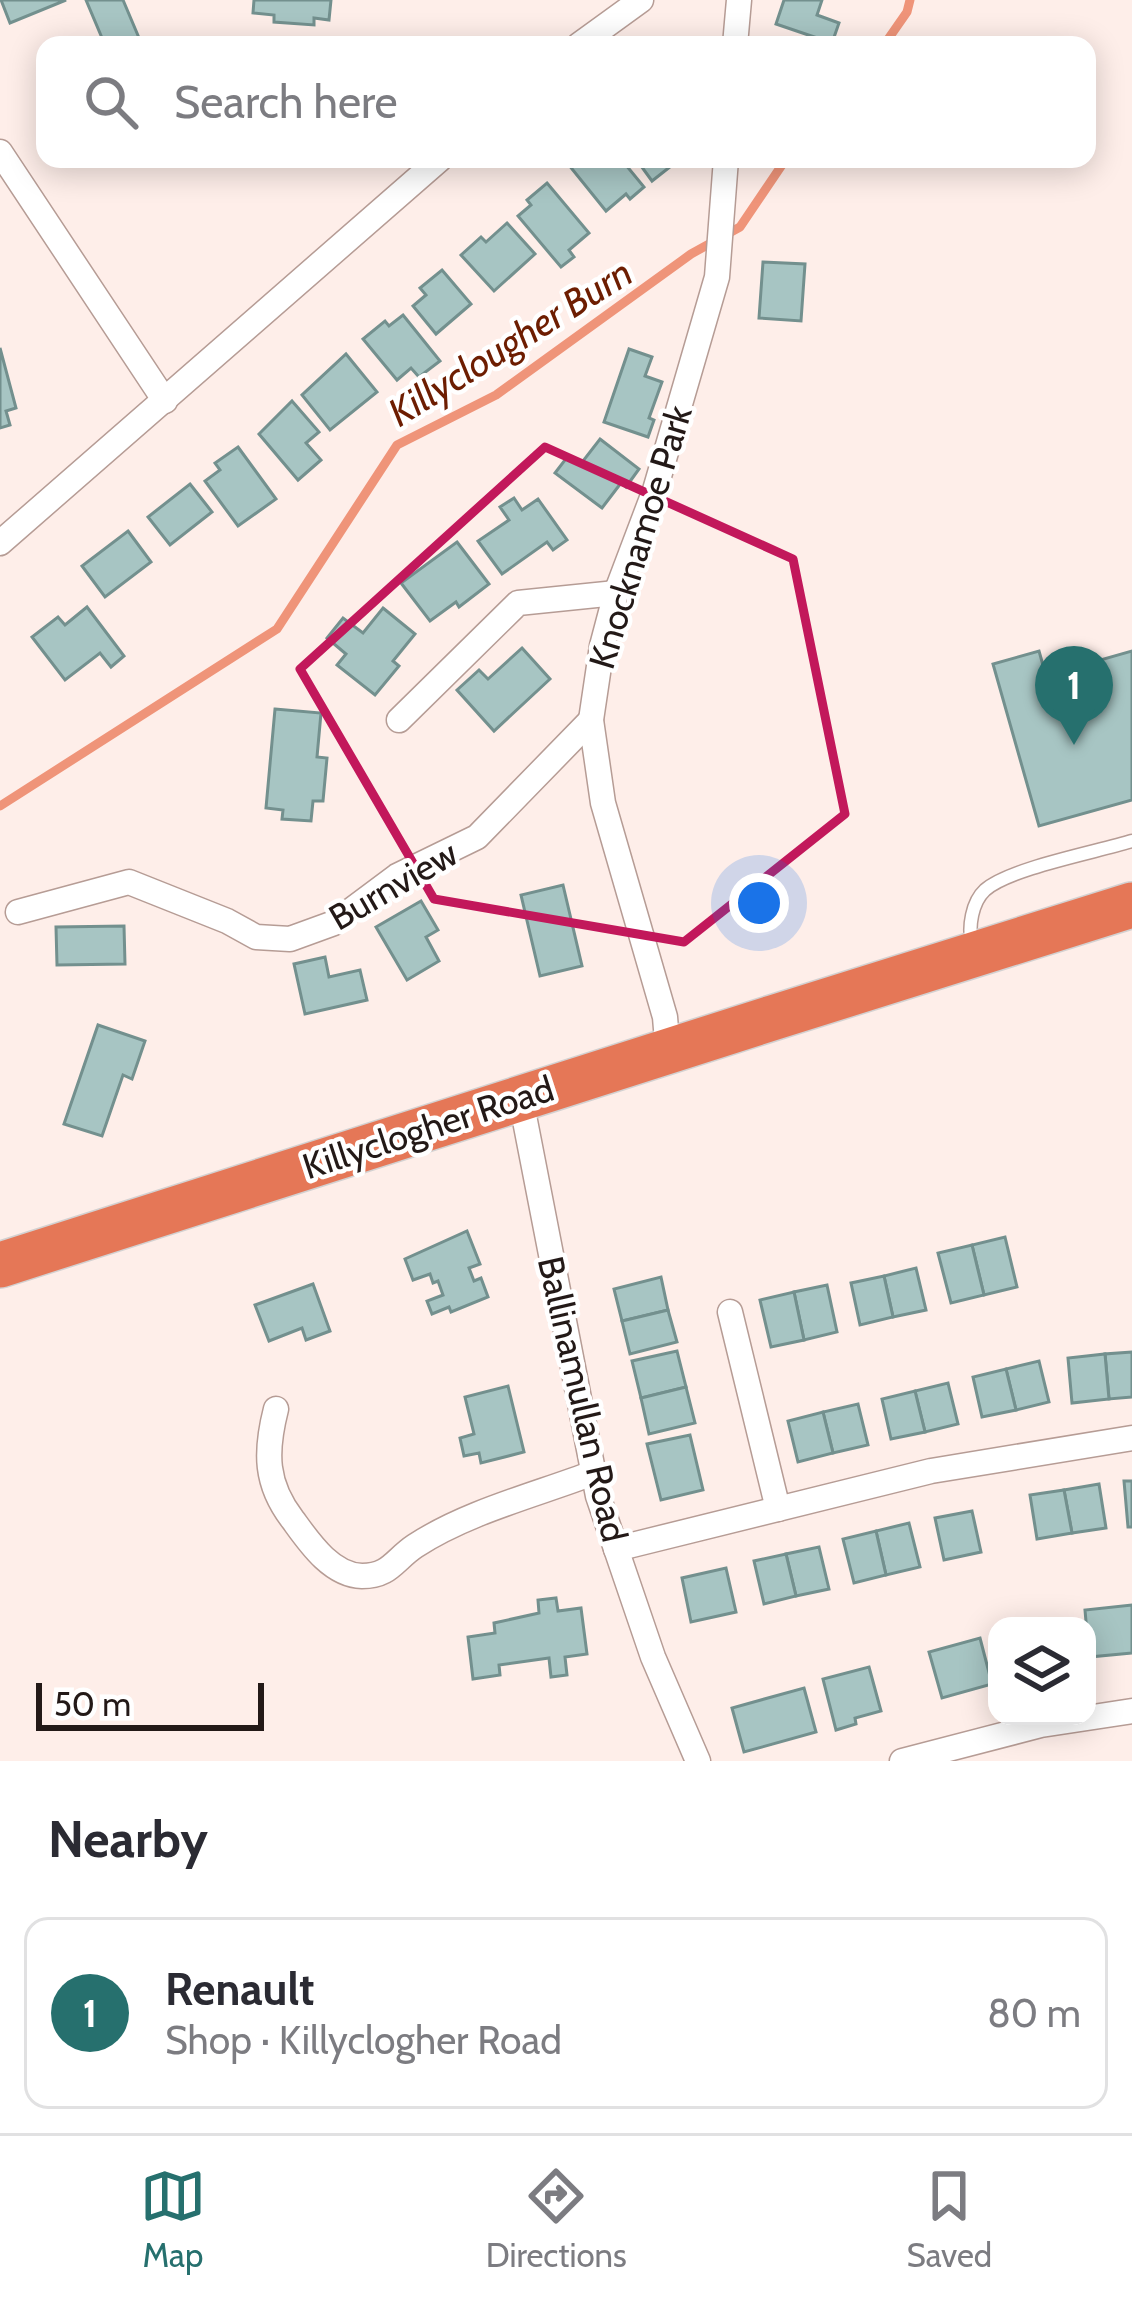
<!DOCTYPE html>
<meta charset="utf-8">
<style>
:root{--surface:#fff;--page:#f7f7f7;--text:#2b2b33;--muted:#7c7c81;--line:#e1e1e2;--accent:#26706e}
body{margin:0;font-family:Cabin,sans-serif;background:var(--page);color:var(--text)}
.controls{position:absolute;right:36px;bottom:36px;display:grid;overflow:hidden;border-radius:24px;box-shadow:0 6px 30px #0003}
.controls button{width:108px;height:108px;display:grid;place-items:center;padding:0;border:0;border-bottom:3px solid var(--line);background:var(--surface);color:var(--text);font:60px sans-serif}
.scale{position:absolute;left:36px;bottom:30px;width:228px;box-sizing:border-box;padding-left:12px;border:6px solid #231917;border-top:0;font-size:33px;line-height:42px;white-space:nowrap;color:#231917;-webkit-text-stroke:9px #fff;paint-order:stroke}
.you{position:absolute;left:759px;top:903px;width:42px;height:42px;margin:-30px;border:9px solid #fff;border-radius:50%;background:#1a73e8;box-shadow:0 0 0 18px #1a73e833}
.badge{display:grid;place-items:center;width:78px;height:78px;border-radius:50%;background:var(--accent);color:#fff;font-size:39px;font-weight:700}
.pin{position:absolute;translate:-50% -99px;filter:drop-shadow(0 3px 6px #0008)}
.pin::after{content:'';position:absolute;top:63px;width:42px;height:36px;background:inherit;clip-path:polygon(0 0,100% 0,50% 100%)}
.list{margin:0;padding:0;list-style:none}
h2{display:flex;justify-content:space-between;align-items:center;height:156px;margin:0;padding:0 48px;font-size:51px}
h2 small{font-size:39px;font-weight:400;color:var(--muted)}
.list li{display:grid;grid-template-columns:78px 1fr auto;gap:36px;align-items:center;box-sizing:border-box;height:192px;margin:0 24px 24px;padding:0 24px;border:3px solid var(--line);border-radius:24px}
.list b{display:block;font-size:45px;white-space:nowrap}
.list p{margin:0;font-size:39px;white-space:nowrap;color:var(--muted)}
.list em{font-size:39px;font-style:normal;color:var(--muted)}
.icon{flex:none;width:66px;height:66px;fill:none;stroke:currentColor;stroke-width:2;stroke-linecap:round;stroke-linejoin:round}
.map{position:relative;flex:none;width:1132px;height:1761px;overflow:hidden}
.search{position:absolute;background:var(--surface);box-shadow:0 6px 30px #0003;left:36px;right:36px;top:36px;height:132px;display:flex;align-items:center;gap:30px;box-sizing:border-box;padding:0 42px;border-radius:24px;color:var(--muted);font-size:45px}
.sheet{height:372px;background:var(--surface)}
nav{display:flex;justify-content:space-around;align-items:center;box-sizing:border-box;height:168px;border-top:3px solid var(--line);background:var(--surface);font-size:33px;color:var(--muted)}
nav a{display:grid;justify-items:center;gap:6px}
nav .on{color:var(--accent)}
.map>svg:first-child{display:block}
.lines{fill:none;stroke-linecap:round;stroke-linejoin:round}
.stream{stroke:#ef9479;stroke-width:9}
.building{fill:#a7c5c3;stroke:#73908e;stroke-width:3}
.lane-casing{stroke:#b69c95;stroke-width:15}
.street-casing{stroke:#b69c95;stroke-width:27}
.highway-casing{stroke:#d3d1d1;stroke-width:48}
.lane{stroke:#fff;stroke-width:12}
.street{stroke:#fff;stroke-width:24}
.highway{stroke:#e57757;stroke-width:45}
.marked{fill:none;stroke:#c2185b;stroke-width:9;stroke-linejoin:round}
.labels{text-anchor:middle;stroke-width:9;stroke-linejoin:round;paint-order:stroke}
.street-label{font-size:36px;fill:#231917;stroke:#fff}
.water-label{font-size:39px;font-style:italic;fill:#6d1d01;stroke:#fff}
</style>
<div class="map">
<svg width="1132" height="1761" viewBox="0 0 1132 1761">
<rect width="100%" height="100%" fill="#feeee9"/>
<g class="lines">
<g class="stream">
<polyline points="884,45 907,12 910,0"/>
<polyline points="0,806 277,629 397,445 496,395 691,254 740,227 786,159"/>
</g>
</g>
<g class="building">
<polygon points="1,0 66,0 10,23"/>
<polygon points="86,0 123,0 142,45 105,45"/>
<polygon points="254,0 331,0 329,20 314,18 314,25 274,22 274,15 253,13"/>
<polygon points="784,0 822,0 817,15 839,23 832,43 776,24"/>
<polygon points="574,159 621,159 644,187 630,199 626,194 606,211 568,164"/>
<polygon points="636,159 680,159 652,181"/>
<polygon points="547,183 589,233 569,250 574,257 561,267 518,216 531,205 527,200"/>
<polygon points="507,223 535,254 494,291 461,255 481,237 486,242"/>
<polygon points="763,262 805,264 801,321 759,318"/>
<polygon points="442,270 471,304 436,334 413,306 426,295 420,288"/>
<polygon points="403,315 440,361 419,377 411,368 397,380 363,339 385,321 389,326"/>
<polygon points="0,348 16,408 6,411 10,425 0,428"/>
<polygon points="629,349 652,357 645,376 662,382 649,418 654,420 648,437 604,422"/>
<polygon points="346,354 377,392 330,430 302,395"/>
<polygon points="292,401 319,432 306,443 321,460 298,480 259,434"/>
<polygon points="600,439 639,469 626,487 621,483 602,508 555,473 568,456 580,465"/>
<polygon points="238,447 276,499 238,526 205,481 220,470 215,463"/>
<polygon points="190,484 212,512 170,545 148,517"/>
<polygon points="514,498 522,510 538,499 567,540 553,550 547,542 502,574 478,541 509,520 500,507"/>
<polygon points="128,531 151,562 105,597 82,566"/>
<polygon points="457,542 489,584 459,607 456,602 430,621 401,583"/>
<polygon points="87,607 124,656 111,667 100,653 65,680 32,637 58,617 65,625"/>
<polygon points="383,608 415,634 393,661 399,666 375,695 337,665 346,654 327,638 343,618 363,633"/>
<polygon points="522,648 550,679 494,731 457,690 479,670 488,679"/>
<polygon points="1039,651 1050,690 1069,685 1065,670 1132,651 1132,800 1039,826 993,664"/>
<polygon points="275,709 321,713 317,757 327,758 323,801 313,801 311,821 282,819 283,810 266,808"/>
<polygon points="563,885 582,966 540,976 521,895"/>
<polygon points="421,901 438,930 426,937 439,961 407,980 376,927"/>
<polygon points="124,926 125,964 57,965 56,927"/>
<polygon points="325,957 329,977 360,970 367,1000 305,1014 294,964"/>
<polygon points="98,1025 145,1041 132,1079 123,1075 102,1136 64,1124"/>
<polygon points="467,1231 480,1264 469,1268 474,1281 481,1278 488,1297 451,1312 449,1307 432,1314 427,1301 443,1295 438,1281 433,1283 430,1274 413,1280 405,1259"/>
<polygon points="1005,1237 1017,1287 984,1295 972,1245"/>
<polygon points="972,1245 984,1295 951,1303 938,1253"/>
<polygon points="916,1268 926,1310 893,1317 884,1276"/>
<polygon points="884,1276 893,1317 860,1325 851,1283"/>
<polygon points="661,1277 668,1310 622,1321 614,1289"/>
<polygon points="313,1284 330,1331 306,1340 302,1328 269,1341 255,1305"/>
<polygon points="827,1285 837,1332 804,1340 794,1292"/>
<polygon points="794,1292 804,1340 771,1347 760,1300"/>
<polygon points="668,1310 677,1342 630,1354 622,1321"/>
<polygon points="677,1351 686,1387 641,1398 632,1361"/>
<polygon points="1132,1352 1132,1397 1109,1399 1105,1354"/>
<polygon points="1105,1354 1109,1399 1072,1403 1068,1358"/>
<polygon points="1039,1361 1049,1402 1016,1410 1006,1369"/>
<polygon points="1006,1369 1016,1410 982,1417 973,1377"/>
<polygon points="948,1383 958,1424 925,1432 915,1391"/>
<polygon points="508,1386 524,1452 481,1463 479,1453 464,1456 460,1438 474,1434 465,1397"/>
<polygon points="686,1387 695,1423 649,1434 641,1398"/>
<polygon points="915,1391 925,1432 891,1439 882,1399"/>
<polygon points="858,1404 868,1445 833,1453 823,1412"/>
<polygon points="823,1412 833,1453 798,1462 788,1421"/>
<polygon points="690,1435 703,1490 661,1500 647,1444"/>
<polygon points="1124,1481 1132,1481 1132,1527 1128,1527"/>
<polygon points="1099,1484 1106,1528 1072,1533 1064,1490"/>
<polygon points="1064,1490 1072,1533 1037,1539 1030,1495"/>
<polygon points="972,1511 981,1552 944,1560 935,1518"/>
<polygon points="909,1523 920,1567 886,1575 876,1531"/>
<polygon points="876,1531 886,1575 854,1583 843,1539"/>
<polygon points="819,1547 829,1589 796,1596 786,1554"/>
<polygon points="786,1554 796,1596 764,1604 754,1561"/>
<polygon points="726,1568 736,1612 691,1622 682,1578"/>
<polygon points="556,1598 558,1611 581,1608 587,1654 565,1657 567,1675 551,1677 549,1658 499,1665 500,1675 473,1679 468,1637 495,1633 494,1623 539,1613 538,1600"/>
<polygon points="1132,1605 1132,1653 1089,1657 1085,1610"/>
<polygon points="980,1638 992,1684 942,1698 929,1652"/>
<polygon points="869,1667 881,1711 855,1718 856,1724 836,1730 823,1679"/>
<polygon points="804,1688 816,1732 744,1752 732,1708"/>
</g>
<g class="lines">
<g class="lane-casing">
<path id="lane" d="M972,943C968,927 972,902 985,890C1010,868 1097,852 1132,841"/>
</g>
<g class="street-casing">
<g id="street">
<polyline points="579,45 641,0"/>
<polyline points="735,45 739,0"/>
<polyline points="0,152 165,401"/>
<polyline points="0,543 440,159"/>
<polyline points="399,720 518,603 616,593"/>
<polyline points="18,912 129,882 227,921 256,937 290,939 334,923 397,876 477,837 591,720"/>
<polyline points="668,1053 665,1017 603,803 591,720 602,646 616,593 655,490 717,277 726,159"/>
<polyline points="520,1095 598,1496 653,1657 698,1761"/>
<polyline points="730,1312 778,1509"/>
<path d="M276,1409C265,1452 265,1484 293,1520C309,1542 331,1575 362,1576C390,1576 394,1560 415,1546C467,1512 535,1495 593,1473"/>
<polyline points="616,1549 931,1471 1132,1438"/>
<polyline points="902,1761 1041,1725 1132,1711"/>
</g>
</g>
<g class="highway-casing">
<path id="highway" d="M0,1265C376,1143 754,1023 1132,905"/>
</g>
<use href="#lane" class="lane"/>
<use href="#street" class="street"/>
<use href="#highway" class="highway"/>
</g>
<path class="marked" d="M545,447L793,559L845,814L684,942L434,899L300,669Z"/>
<g class="labels">
<g class="street-label">
<text transform="translate(640 537) rotate(-73)" y="13">Knocknamoe Park</text>
<text transform="translate(393 885) rotate(-30)" y="13">Burnview</text>
<text transform="translate(428 1127) rotate(-18)" y="13">Killyclogher Road</text>
<text transform="translate(583 1399) rotate(77)" y="13">Ballinamullan Road</text>
</g>
<g class="water-label">
<text transform="translate(510 342) rotate(-32)" y="14">Killyclougher Burn</text>
</g>
</g>
</svg>
<div class="controls">
<button><svg class="icon" aria-label="layers" viewBox="0 0 24 24"><path d="M12 4l9 5-9 5-9-5zM3 14l9 5 9-5"/></svg></button>
</div>
<div class="scale">50 m</div>
<div class="you"></div>
<div class="pin badge" style="left:1074px;top:745px">1</div>
<div class="search"><svg class="icon" aria-label="search" viewBox="0 0 24 24"><circle cx="10" cy="10" r="6"/><path d="M15 15l6 6"/></svg>Search here</div>
</div>
<section class="sheet">
<h2>Nearby<small></small></h2>
<ul class="list">
<li><span class="badge">1</span><div><b>Renault</b><p>Shop · Killyclogher Road</p></div><em>80 m</em></li>
</ul>
</section>
<nav>
<a class="on"><svg class="icon" aria-label="map" viewBox="0 0 24 24"><path d="M3 6l6-2 6 2 6-2v14l-6 2-6-2-6 2zM9 4v14M15 6v14"/></svg>Map</a>
<a><svg class="icon" aria-label="directions" viewBox="0 0 24 24"><path d="M12 3l9 9-9 9-9-9zM9 14v-3h6M13 9l2 2-2 2"/></svg>Directions</a>
<a><svg class="icon" aria-label="saved" viewBox="0 0 24 24"><path d="M7 4h10v16l-5-4-5 4z"/></svg>Saved</a>
</nav>
